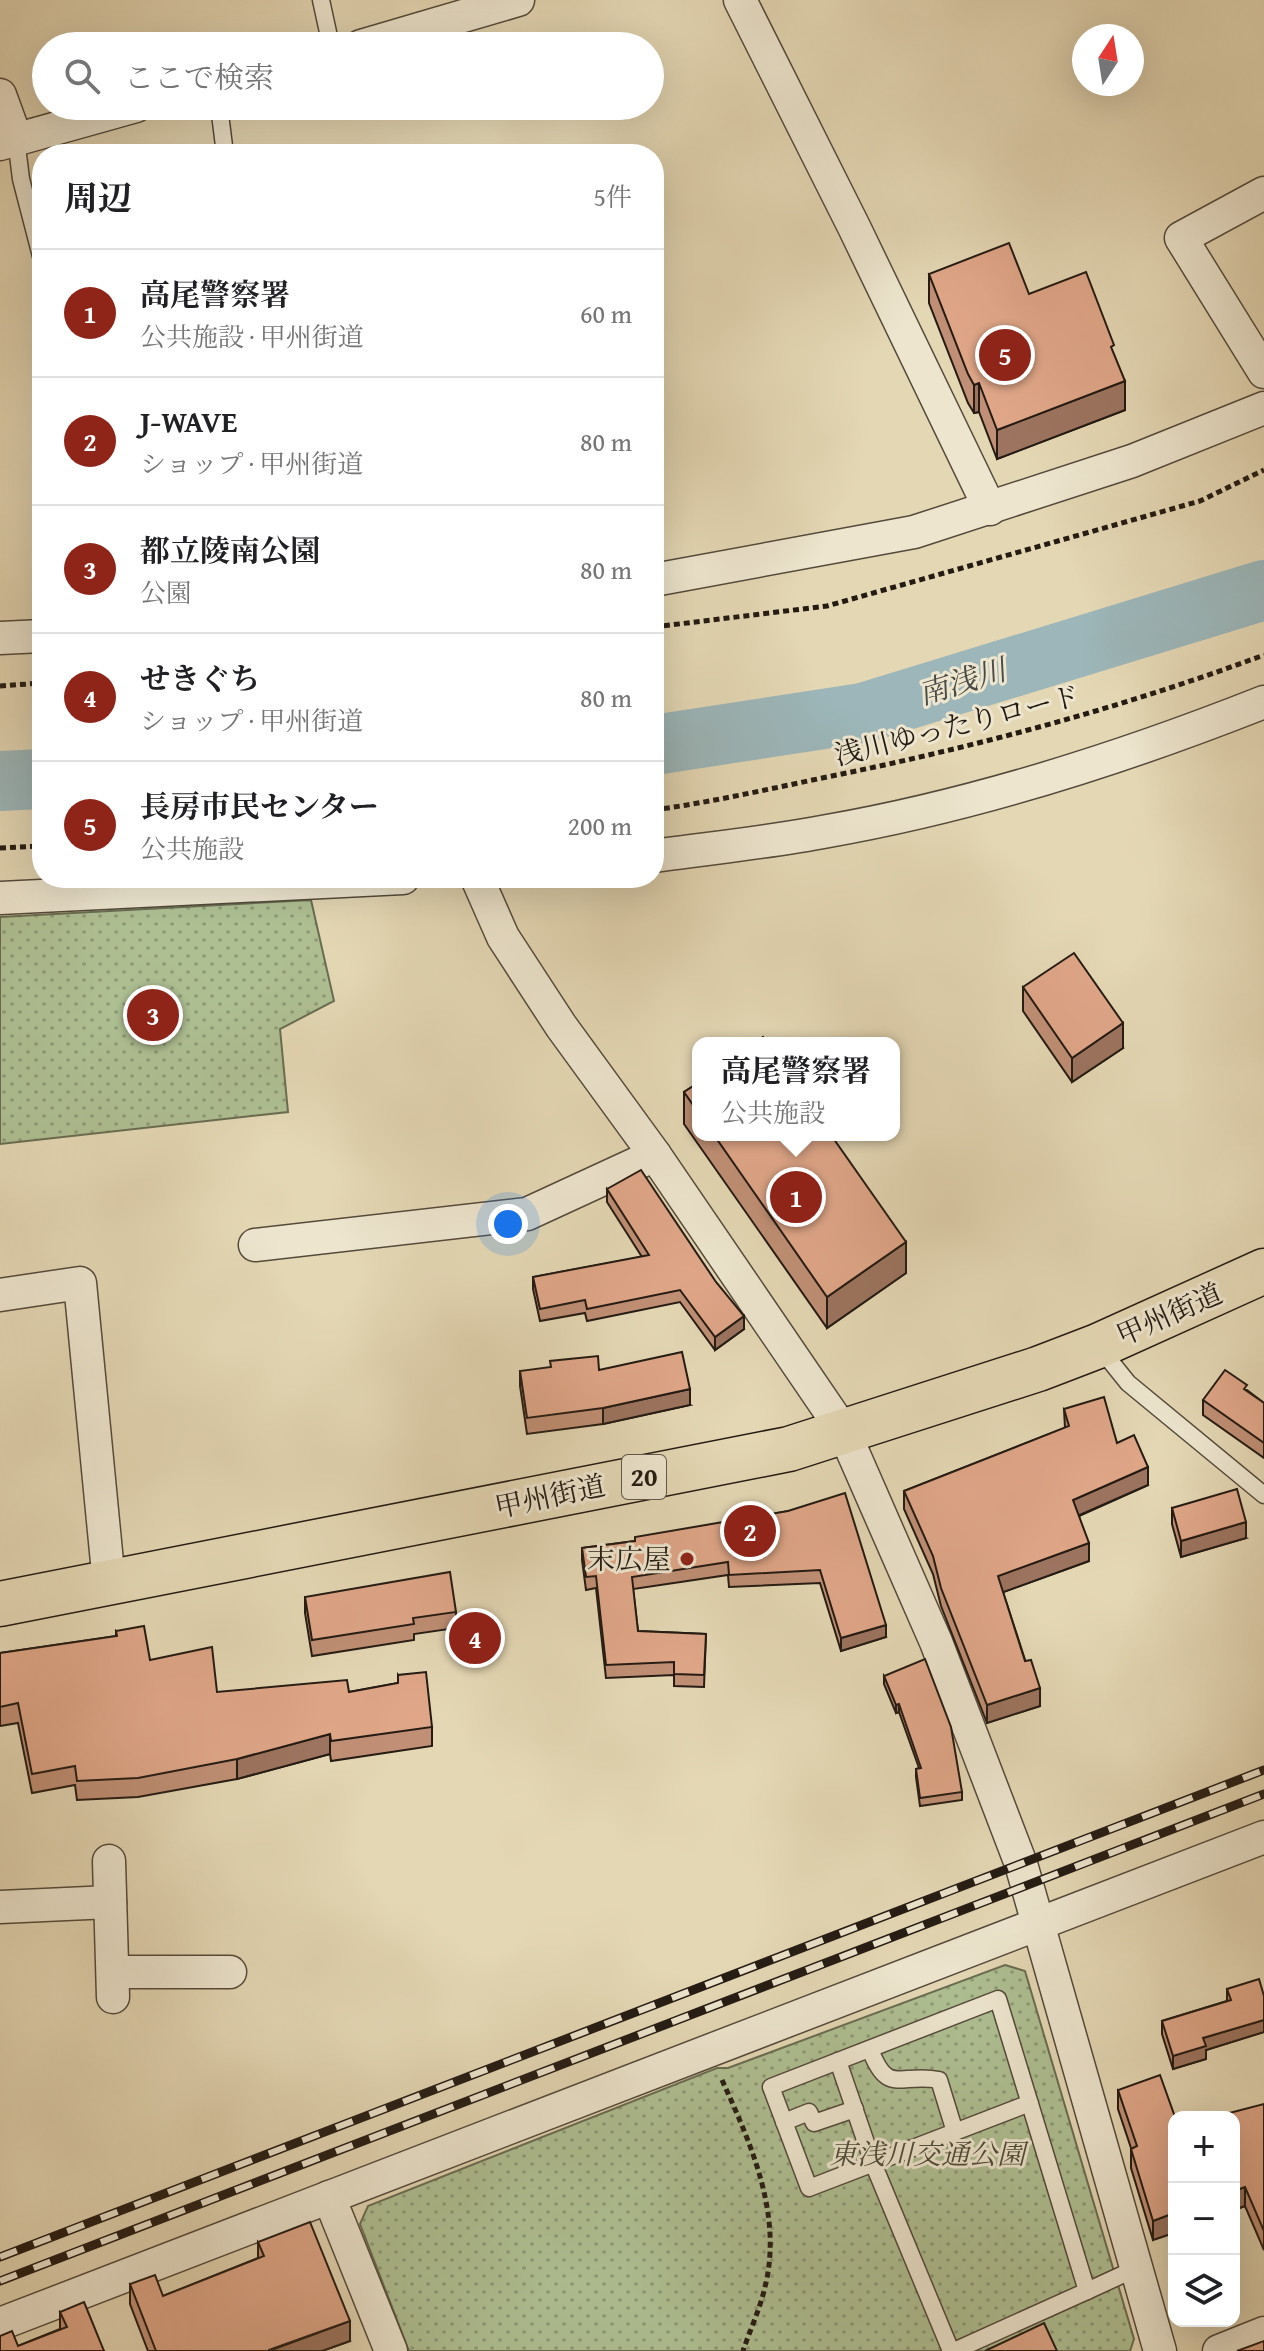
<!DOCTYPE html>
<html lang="ja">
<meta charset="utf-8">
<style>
:root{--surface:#fff;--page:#f2f2f2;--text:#202124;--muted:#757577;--line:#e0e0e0;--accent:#8f2418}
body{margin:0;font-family:"Gentium Book Plus","Noto Serif JP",serif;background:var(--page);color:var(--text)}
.controls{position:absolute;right:24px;bottom:24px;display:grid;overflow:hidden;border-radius:16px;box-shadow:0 8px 32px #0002}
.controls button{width:72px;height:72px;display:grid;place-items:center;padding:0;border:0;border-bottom:2px solid var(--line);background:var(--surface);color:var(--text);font:40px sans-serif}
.compass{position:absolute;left:1072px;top:24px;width:72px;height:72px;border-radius:50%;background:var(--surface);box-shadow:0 8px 32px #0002;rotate:12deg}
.you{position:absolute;left:508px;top:1224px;width:28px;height:28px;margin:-20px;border:6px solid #fff;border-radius:50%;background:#1a73e8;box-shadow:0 0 0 12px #1a73e833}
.badge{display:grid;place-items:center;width:52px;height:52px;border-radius:50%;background:var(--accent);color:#fff;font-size:26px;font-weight:700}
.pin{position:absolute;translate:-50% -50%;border:4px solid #fff;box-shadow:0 2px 8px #0006}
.popup{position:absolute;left:692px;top:1037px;width:208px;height:104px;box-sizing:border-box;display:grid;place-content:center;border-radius:16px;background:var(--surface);filter:drop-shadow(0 2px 6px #0005);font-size:26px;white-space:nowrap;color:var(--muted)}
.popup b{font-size:30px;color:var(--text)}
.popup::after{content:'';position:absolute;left:50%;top:100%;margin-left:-16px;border:16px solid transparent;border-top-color:var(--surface)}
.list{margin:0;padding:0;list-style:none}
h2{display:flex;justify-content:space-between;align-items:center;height:104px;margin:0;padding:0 32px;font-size:34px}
h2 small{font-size:26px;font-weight:400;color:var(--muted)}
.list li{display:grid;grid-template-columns:52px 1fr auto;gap:24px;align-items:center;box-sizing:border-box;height:128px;padding:0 32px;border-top:2px solid var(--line)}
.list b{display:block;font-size:30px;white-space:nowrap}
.list p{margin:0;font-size:26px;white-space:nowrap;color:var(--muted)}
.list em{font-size:26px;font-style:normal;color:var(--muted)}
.icon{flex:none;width:44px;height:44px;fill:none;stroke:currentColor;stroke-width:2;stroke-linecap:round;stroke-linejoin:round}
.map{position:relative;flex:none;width:1264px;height:2351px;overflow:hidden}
.search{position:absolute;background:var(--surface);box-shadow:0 8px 32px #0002;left:32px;top:32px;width:632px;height:88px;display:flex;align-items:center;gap:20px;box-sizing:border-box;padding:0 28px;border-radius:44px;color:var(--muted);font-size:30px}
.panel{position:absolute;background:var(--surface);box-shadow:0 8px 32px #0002;left:32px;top:144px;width:632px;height:744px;border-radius:32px}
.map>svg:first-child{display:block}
.park{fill:url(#park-dots);stroke:#696d52;stroke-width:2}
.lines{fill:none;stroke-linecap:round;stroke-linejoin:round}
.river{stroke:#9cb6b9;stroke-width:60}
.service-casing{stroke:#544a3b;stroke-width:19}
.minor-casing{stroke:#544a3b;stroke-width:35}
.trunk-casing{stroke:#241b13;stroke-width:47}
.path{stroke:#241b13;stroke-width:5;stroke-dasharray:6 4;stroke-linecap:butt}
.service{stroke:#ede5ce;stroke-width:16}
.minor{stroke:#ede5ce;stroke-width:32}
.trunk{stroke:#e4d7b4;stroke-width:44}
.rail-casing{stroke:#241b13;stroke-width:9}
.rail{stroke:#ede5ce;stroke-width:6;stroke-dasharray:18;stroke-linecap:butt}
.wall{fill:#c08f75;stroke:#241b13;stroke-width:2}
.shaded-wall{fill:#9c745f;stroke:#241b13;stroke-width:2}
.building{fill:#dfa688;stroke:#241b13;stroke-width:2}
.poi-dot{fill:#8f2418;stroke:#ede5ce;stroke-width:3}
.labels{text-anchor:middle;stroke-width:6;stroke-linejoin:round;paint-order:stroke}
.shield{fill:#ede5ce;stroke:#60584b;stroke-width:2}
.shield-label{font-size:26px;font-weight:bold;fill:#241b13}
.street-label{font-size:28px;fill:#241b13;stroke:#ede5ce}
.poi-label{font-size:28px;fill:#241b13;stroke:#ede5ce;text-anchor:end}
.park-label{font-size:28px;font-style:italic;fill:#4d4c39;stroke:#ede5ce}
.water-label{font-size:30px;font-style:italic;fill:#484a45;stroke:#ede5ce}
</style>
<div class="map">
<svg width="1264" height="2351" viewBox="0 0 1264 2351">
<defs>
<pattern id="park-dots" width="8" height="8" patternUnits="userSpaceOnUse" patternTransform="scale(2)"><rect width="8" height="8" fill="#aebf92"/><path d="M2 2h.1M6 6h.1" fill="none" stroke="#8d9a76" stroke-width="1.8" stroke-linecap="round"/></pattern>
</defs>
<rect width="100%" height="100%" fill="#e4d7b4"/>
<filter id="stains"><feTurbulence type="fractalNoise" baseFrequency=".0025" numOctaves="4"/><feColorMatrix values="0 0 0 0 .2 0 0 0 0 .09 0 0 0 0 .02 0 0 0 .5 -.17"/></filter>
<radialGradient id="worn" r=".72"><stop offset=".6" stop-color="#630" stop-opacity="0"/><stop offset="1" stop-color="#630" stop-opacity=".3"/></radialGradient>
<g class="park">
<polygon points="311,900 334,1001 280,1029 288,1112 0,1144 0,917"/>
<polygon points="1005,1965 1025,1971 1134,2339 1130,2351 409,2351 360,2224 368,2206 717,2068 728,2068"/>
</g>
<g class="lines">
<g class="river">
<polyline points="654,745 863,713 1264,590"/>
<polyline points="0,781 42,779"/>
</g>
<g class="service-casing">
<g id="service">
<polyline points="321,0 331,46"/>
<polyline points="219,106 225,154"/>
<polyline points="16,139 21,179 42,260"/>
<polyline points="1099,1347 1128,1383 1264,1495"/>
<path d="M870,2049C888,2097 900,2072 939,2080L955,2132"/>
<polyline points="838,2061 873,2163 951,2351"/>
<polyline points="784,2122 809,2112 814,2123 855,2109"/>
<polyline points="1087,2291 1137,2268"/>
<polyline points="954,2351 1087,2291 998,1999 771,2087 809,2188 1030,2103"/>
</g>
</g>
<g class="minor-casing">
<g id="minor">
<polyline points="740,0 854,227 990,509"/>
<polyline points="361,46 518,0"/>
<polyline points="0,95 16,139"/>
<polyline points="0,144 136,106"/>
<polyline points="1264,193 1181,238 1264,372"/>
<polyline points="654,580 914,532 1132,461 1264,408"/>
<polyline points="0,638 42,636"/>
<path d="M654,856C712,848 771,842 828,831C976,805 1125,757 1264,702"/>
<polyline points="477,878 503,937 561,1026 655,1155 844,1432 936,1642 1021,1864 1160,2351"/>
<polyline points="0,898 403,878"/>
<polyline points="255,1245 527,1214 655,1155"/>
<polyline points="0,1295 80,1283 109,1583"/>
<polyline points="109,1861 113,1997"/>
<polyline points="0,1907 110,1902"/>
<polyline points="113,1972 230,1972"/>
<polyline points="329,2197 391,2351"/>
<polyline points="0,2324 1264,1837"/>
<polyline points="1219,2351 1264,2333"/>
</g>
</g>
<g class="trunk-casing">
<polyline id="trunk" points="0,1604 789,1449 1038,1369 1098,1346 1264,1271"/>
</g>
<g class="path">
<polyline points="654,627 827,606 1200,501 1264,470"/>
<polyline points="0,686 42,683"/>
<path d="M654,810C712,802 769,789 827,777C976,747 1121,708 1264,655"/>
<polyline points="0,848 42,846"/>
<path d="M722,2080C751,2144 783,2215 765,2287C760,2309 750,2330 743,2351"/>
</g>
<use href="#service" class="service"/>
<use href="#minor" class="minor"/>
<use href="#trunk" class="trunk"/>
<g class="rail-casing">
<g id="rail">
<polyline points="0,2257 1264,1770"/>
<polyline points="0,2281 1264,1794"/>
</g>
</g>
<use href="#rail" class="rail"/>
</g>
<g class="wall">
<polygon points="929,274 1029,294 1114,355 1125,410 997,459 979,412 974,413 968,403 929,303"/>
<polygon points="1023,987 1123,1048 1072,1082 1023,1011"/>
<polygon points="698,1083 698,1135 831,1135 906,1273 827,1328 684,1124 684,1092"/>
<polygon points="607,1189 744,1329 715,1350 680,1302 587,1321 585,1313 540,1321 533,1289 533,1277 642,1257 607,1202"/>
<polygon points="599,1370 690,1405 603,1424 527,1434 520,1386 520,1371"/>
<polygon points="1247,1390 1264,1403 1264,1458 1203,1415 1203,1400"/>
<polygon points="1064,1409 1117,1443 1148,1485 1079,1516 1089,1561 1003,1592 1040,1706 987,1723 941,1606 933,1574 904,1509 904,1491 1065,1428"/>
<polygon points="1172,1508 1246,1538 1181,1557 1172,1524"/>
<polygon points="788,1511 886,1637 841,1651 820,1583 729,1587 728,1575 633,1589 638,1631 706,1634 704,1687 674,1686 674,1675 606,1678 596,1588 586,1590 582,1560 582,1548 635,1541"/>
<polygon points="305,1597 456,1612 456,1628 414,1634 414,1640 312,1656 305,1613"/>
<polygon points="116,1631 150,1660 217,1692 349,1692 398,1683 398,1675 432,1727 432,1746 331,1761 330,1754 237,1779 138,1797 77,1800 75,1785 32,1793 18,1723 0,1726 0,1653 116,1636"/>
<polygon points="884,1676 962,1792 962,1800 920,1806 916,1777 916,1769 919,1768 899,1712 896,1713 884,1684"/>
<polygon points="1227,1989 1264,1996 1264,2032 1206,2050 1206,2059 1173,2069 1162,2034 1162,2021 1227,2001"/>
<polygon points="1118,2090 1175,2117 1153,2240 1131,2168 1131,2148 1118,2109"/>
<polygon points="1264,2104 1264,2250 1245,2206 1234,2210"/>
<polygon points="258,2242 350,2341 322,2351 148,2351 130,2304 130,2284 163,2296 258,2258"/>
<polygon points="60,2312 104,2351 0,2351 18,2346 60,2329"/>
</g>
<g class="shaded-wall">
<polygon points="1125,381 1125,410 997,459 997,430"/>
<polygon points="979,383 979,412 974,413 974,385"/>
<polygon points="1123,1023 1123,1048 1072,1082 1072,1058"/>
<polygon points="906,1242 906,1273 827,1328 827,1297"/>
<polygon points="744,1316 744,1329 715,1350 715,1337"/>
<polygon points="690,1389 690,1405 603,1424 603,1408"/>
<polygon points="1148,1467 1148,1485 1073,1518 1073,1500"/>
<polygon points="1246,1522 1246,1538 1181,1557 1181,1541"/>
<polygon points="1089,1543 1089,1561 998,1594 998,1576"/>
<polygon points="886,1625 886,1637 841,1651 841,1638"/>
<polygon points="1040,1688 1040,1706 987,1723 987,1705"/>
<polygon points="899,1704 899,1712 896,1713 896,1705"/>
<polygon points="330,1734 330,1754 237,1779 237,1759"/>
<polygon points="1264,2020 1264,2032 1206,2050 1206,2059 1173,2069 1173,2056 1203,2038"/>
<polygon points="1245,2187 1245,2206 1234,2210 1234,2191"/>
<polygon points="1174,2213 1174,2233 1153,2240 1153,2221"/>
<polygon points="350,2321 350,2341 322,2351 269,2351"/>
</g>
<g class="building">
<polygon points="1009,243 1029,294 1086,272 1114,345 1111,347 1125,381 997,430 979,383 974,385 968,374 929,274"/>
<polygon points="1074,953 1123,1023 1072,1058 1023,987"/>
<polygon points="763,1037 767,1043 755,1043"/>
<polygon points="698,1083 698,1112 684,1092"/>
<polygon points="714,1135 831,1135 906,1242 827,1297"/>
<polygon points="641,1170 716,1282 744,1316 715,1337 680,1290 587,1309 585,1300 540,1309 533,1277 649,1255 607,1189"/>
<polygon points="682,1352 690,1389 603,1408 527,1418 520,1371 551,1367 550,1361 598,1356 599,1370"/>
<polygon points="1225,1370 1247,1385 1244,1389 1264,1403 1264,1443 1203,1400"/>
<polygon points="1104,1397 1117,1443 1134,1435 1148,1467 1073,1500 1089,1543 998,1576 1025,1661 1031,1660 1040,1688 987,1705 941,1588 933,1556 904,1491 1069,1426 1064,1409"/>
<polygon points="1237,1489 1246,1522 1181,1541 1172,1508"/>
<polygon points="845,1493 886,1625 841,1638 820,1570 729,1575 728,1562 632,1577 638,1631 706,1634 704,1675 674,1674 674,1662 606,1665 596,1576 586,1577 582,1548 635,1541 635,1537 788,1511"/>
<polygon points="450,1572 456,1612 413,1618 414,1624 312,1640 305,1597"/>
<polygon points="144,1626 150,1660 212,1647 217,1692 347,1680 349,1692 398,1683 398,1675 426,1672 432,1727 331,1741 330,1734 237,1759 138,1778 77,1781 75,1766 32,1774 18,1703 0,1707 0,1653 117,1636 116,1631"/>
<polygon points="925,1659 951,1727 962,1792 920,1798 916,1769 921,1768 899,1704 896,1705 884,1676"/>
<polygon points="1259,1979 1264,1996 1264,2020 1203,2038 1206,2046 1173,2056 1162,2021 1231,2000 1227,1989"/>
<polygon points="1160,2075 1175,2117 1174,2213 1153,2221 1131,2149 1137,2146 1118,2090"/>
<polygon points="1264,2104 1264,2231 1245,2187 1234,2191 1234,2117 1214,2117"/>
<polygon points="310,2222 350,2321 269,2350 269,2351 156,2351 130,2284 155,2275 163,2296 264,2256 258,2242"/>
<polygon points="84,2302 104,2351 0,2351 0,2336 12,2331 18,2346 67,2327 60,2312"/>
<polygon points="1044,2323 1057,2351 985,2351"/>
<polygon points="1264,2341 1264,2351 1237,2351"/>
</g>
<circle class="poi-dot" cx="687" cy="1559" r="8"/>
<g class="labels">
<rect class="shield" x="622" y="1455" width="44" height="44" rx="6"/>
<g class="shield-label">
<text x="644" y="1486">20</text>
</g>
<g class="street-label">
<text transform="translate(957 725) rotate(-14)" y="10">浅川ゆったりロード</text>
<text transform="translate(1169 1314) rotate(-24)" y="10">甲州街道</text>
<text transform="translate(550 1496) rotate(-12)" y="10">甲州街道</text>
</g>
<g class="poi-label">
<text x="671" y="1569">末広屋</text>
</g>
<g class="park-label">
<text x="927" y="2164">東浅川交通公園</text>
</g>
<g class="water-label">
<text transform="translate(962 682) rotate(-17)" y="10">南浅川</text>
</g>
</g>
<rect width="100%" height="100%" filter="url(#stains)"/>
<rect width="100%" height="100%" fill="url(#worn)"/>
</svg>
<div class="controls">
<button>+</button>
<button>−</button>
<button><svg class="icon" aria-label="layers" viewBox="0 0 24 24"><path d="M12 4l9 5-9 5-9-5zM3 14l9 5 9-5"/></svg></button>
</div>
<svg class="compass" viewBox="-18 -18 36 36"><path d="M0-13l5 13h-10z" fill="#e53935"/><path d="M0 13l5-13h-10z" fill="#757577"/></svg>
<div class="you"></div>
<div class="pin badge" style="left:796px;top:1197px">1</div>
<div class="popup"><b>高尾警察署</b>公共施設</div>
<div class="pin badge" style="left:750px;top:1531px">2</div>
<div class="pin badge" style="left:153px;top:1015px">3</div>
<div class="pin badge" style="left:475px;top:1638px">4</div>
<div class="pin badge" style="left:1005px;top:355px">5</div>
<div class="search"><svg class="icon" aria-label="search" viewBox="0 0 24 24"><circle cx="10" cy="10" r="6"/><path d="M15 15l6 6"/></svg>ここで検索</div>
<section class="panel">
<h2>周辺<small>5件</small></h2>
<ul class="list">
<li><span class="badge">1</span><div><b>高尾警察署</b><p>公共施設 · 甲州街道</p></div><em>60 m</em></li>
<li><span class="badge">2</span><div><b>J-WAVE</b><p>ショップ · 甲州街道</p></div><em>80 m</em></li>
<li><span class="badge">3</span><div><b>都立陵南公園</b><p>公園</p></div><em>80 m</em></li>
<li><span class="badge">4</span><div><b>せきぐち</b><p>ショップ · 甲州街道</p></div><em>80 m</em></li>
<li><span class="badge">5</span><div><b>長房市民センター</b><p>公共施設</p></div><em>200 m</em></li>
</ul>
</section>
</div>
